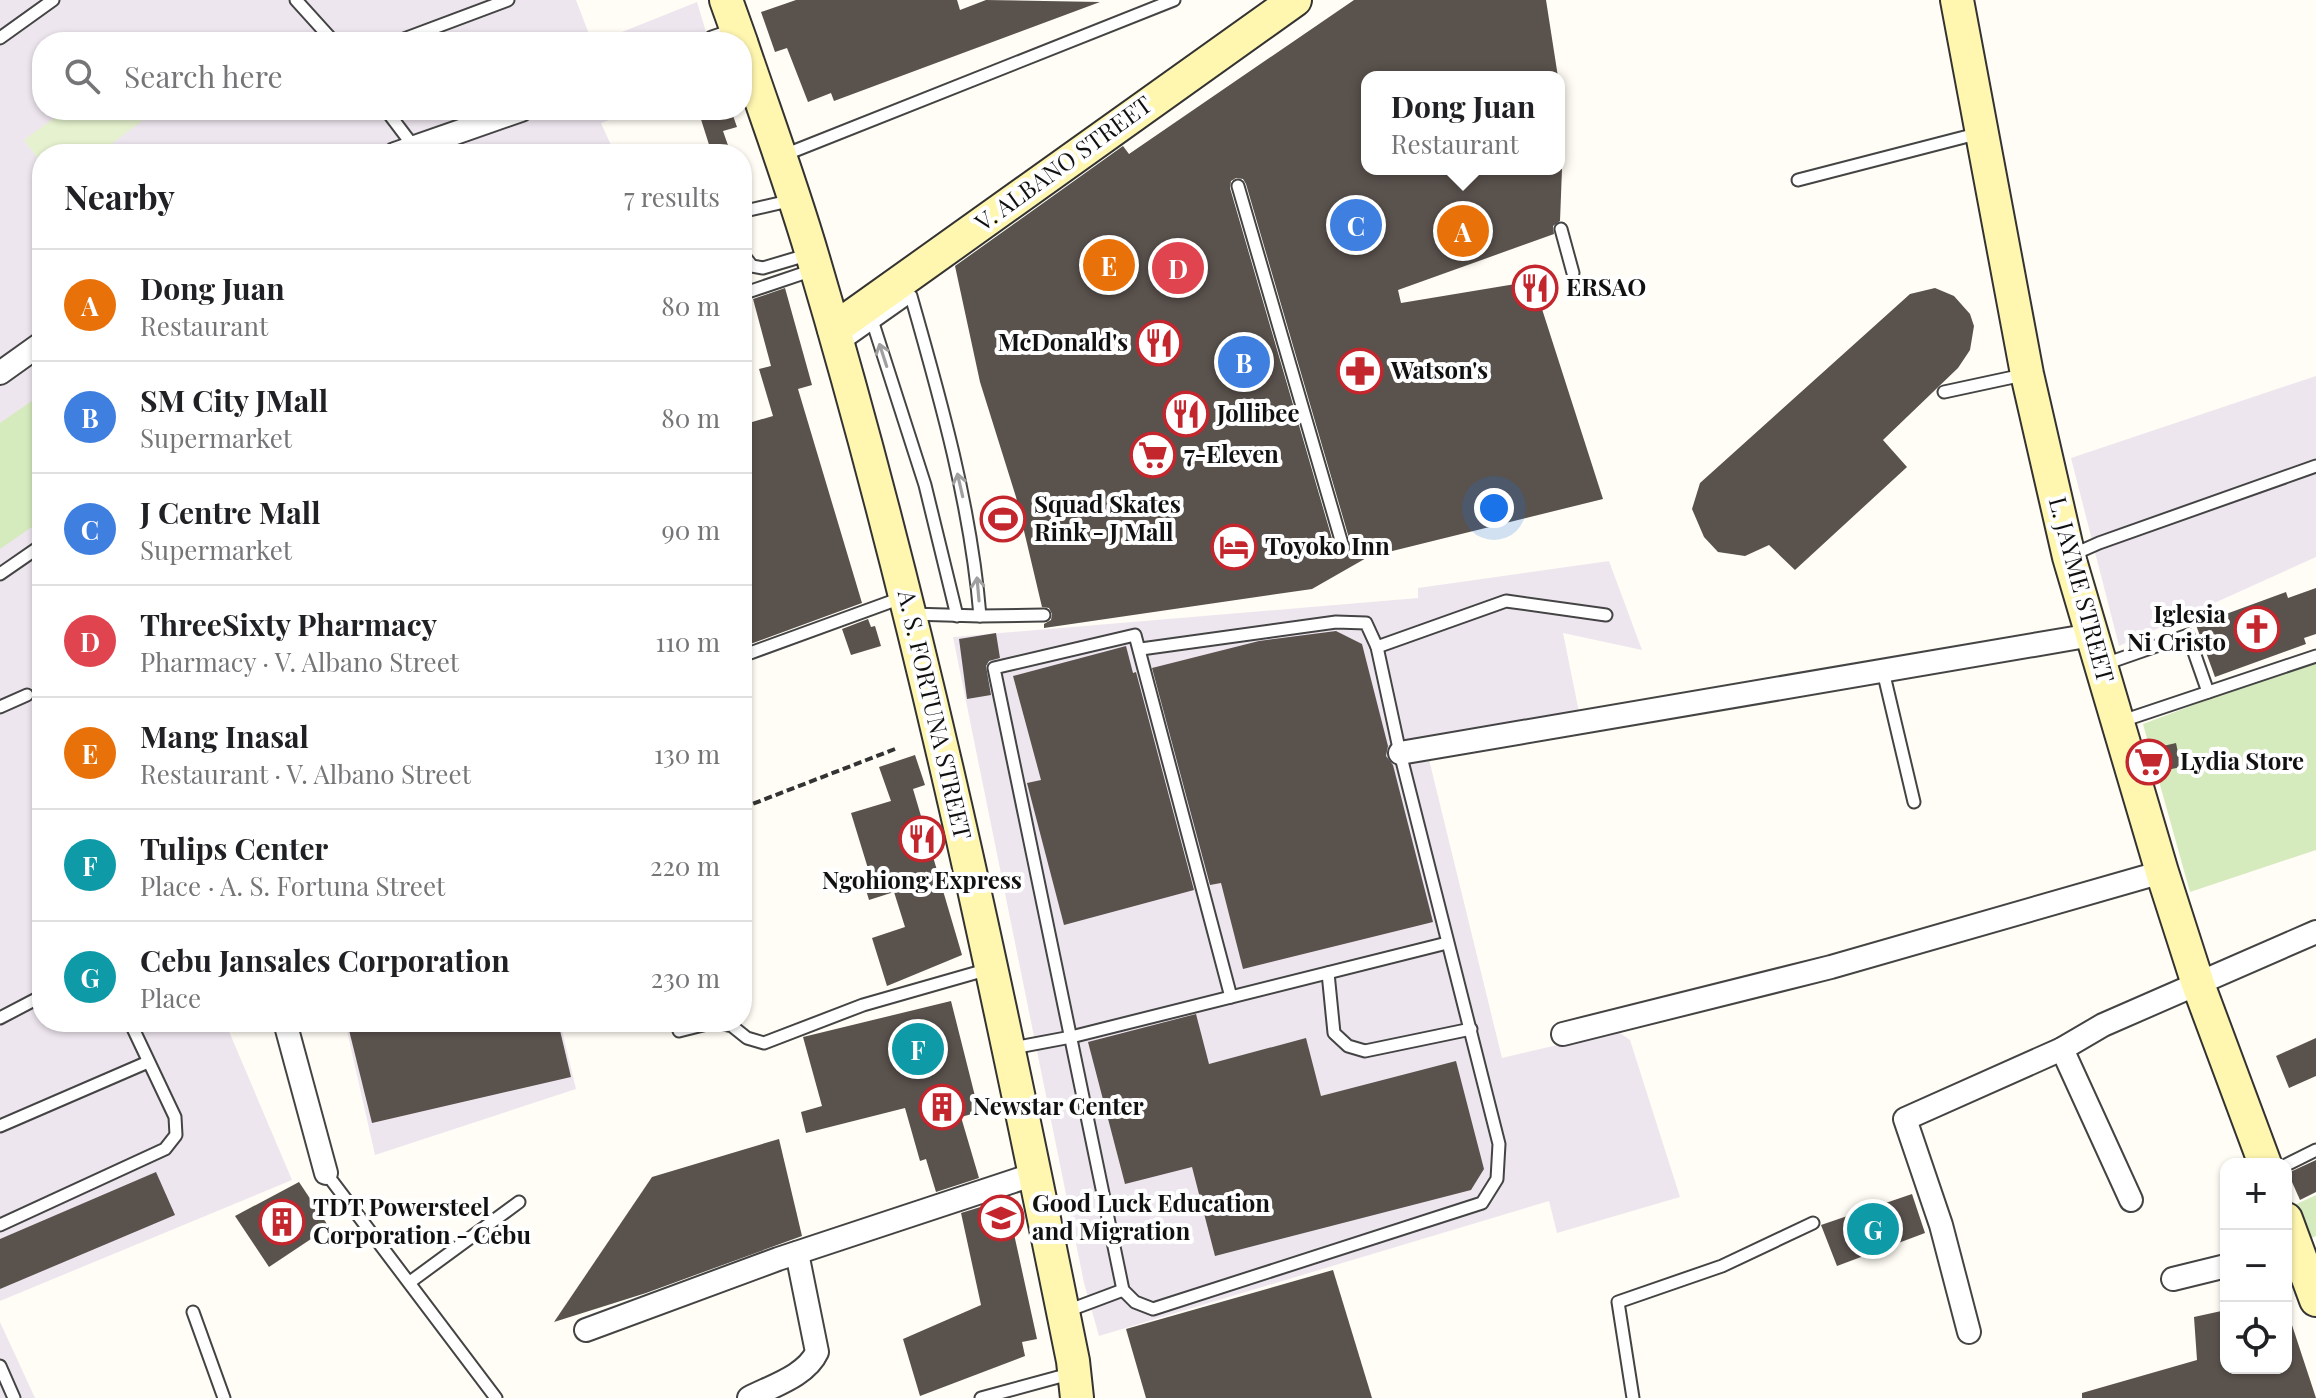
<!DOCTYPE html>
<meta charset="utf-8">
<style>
:root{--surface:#fff;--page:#f6f6f6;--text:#202124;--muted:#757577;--line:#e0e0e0;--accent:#c4262e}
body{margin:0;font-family:"Playfair Display",serif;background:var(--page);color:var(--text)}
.controls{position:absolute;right:24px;bottom:24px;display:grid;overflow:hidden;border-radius:16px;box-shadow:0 2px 6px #0004}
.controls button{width:72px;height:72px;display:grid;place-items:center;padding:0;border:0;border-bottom:2px solid var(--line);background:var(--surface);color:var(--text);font:40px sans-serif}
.you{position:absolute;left:1494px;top:508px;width:28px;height:28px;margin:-20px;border:6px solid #fff;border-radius:50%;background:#1a73e8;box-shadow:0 0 0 12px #1a73e833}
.badge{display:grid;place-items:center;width:52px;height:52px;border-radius:50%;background:var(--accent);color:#fff;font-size:26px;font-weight:700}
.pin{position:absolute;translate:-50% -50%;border:4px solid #fff;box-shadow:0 2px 8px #0006}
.popup{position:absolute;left:1361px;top:71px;width:204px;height:104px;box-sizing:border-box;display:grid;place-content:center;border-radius:16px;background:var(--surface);filter:drop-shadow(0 2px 6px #0005);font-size:26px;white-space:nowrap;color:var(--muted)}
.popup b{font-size:30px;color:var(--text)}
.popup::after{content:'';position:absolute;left:50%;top:100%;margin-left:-16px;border:16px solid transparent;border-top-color:var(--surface)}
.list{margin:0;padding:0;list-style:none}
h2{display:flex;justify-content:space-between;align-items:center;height:104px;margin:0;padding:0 32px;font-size:34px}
h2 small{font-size:26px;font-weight:400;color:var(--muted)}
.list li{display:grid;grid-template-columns:52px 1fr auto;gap:24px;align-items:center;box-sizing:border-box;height:112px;padding:0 32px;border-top:2px solid var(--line)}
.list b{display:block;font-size:30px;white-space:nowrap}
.list p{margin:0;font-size:26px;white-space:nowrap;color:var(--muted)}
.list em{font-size:26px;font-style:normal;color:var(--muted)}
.icon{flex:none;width:44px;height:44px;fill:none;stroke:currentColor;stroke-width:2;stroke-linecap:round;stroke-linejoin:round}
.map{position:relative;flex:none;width:2316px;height:1398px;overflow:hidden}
.search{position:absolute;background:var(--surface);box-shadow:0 2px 6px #0004;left:32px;top:32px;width:720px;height:88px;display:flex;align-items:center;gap:20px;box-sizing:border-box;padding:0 28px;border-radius:32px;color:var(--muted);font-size:30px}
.panel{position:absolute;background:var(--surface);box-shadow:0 2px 6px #0004;left:32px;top:144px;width:720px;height:888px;border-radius:32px}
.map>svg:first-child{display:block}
.industrial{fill:#eee6ef}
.green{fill:#d5ebbd}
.pitch{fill:#e6f2cf}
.building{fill:#5a524d;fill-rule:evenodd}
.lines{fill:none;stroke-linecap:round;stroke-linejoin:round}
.lane-casing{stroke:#444;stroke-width:15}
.street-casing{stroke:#444;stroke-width:26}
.secondary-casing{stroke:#333;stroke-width:36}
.path{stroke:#333;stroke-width:4;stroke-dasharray:8 4;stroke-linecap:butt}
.lane{stroke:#fff;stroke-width:11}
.street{stroke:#fff;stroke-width:22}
.secondary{stroke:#fff6b0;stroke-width:32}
.oneway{stroke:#a0a0a0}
.labels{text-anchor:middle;stroke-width:8;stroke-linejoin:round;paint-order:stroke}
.street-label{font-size:24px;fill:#111;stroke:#fff}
.poi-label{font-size:24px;font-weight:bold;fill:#111;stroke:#fff;text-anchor:start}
</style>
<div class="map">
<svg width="2316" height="1398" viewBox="0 0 2316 1398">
<rect width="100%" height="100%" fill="#fffdf5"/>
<g class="industrial">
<polygon points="0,0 576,0 592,42 42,42 42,110 637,110 601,123 615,154 42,154 42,1022 225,1022 292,1180 0,1301"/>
<polygon points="697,2 709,42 597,42"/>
<polygon points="2316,376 2316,557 2119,646 2071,458"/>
<polygon points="1609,561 1642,650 1563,633 1580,717 1425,743 1502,1058 1617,1031 1630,1040 1680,1197 1557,1233 1549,1201 1099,1336 1084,1283 953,637 1418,598 1418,588"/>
<polygon points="345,1022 560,1022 576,1089 375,1155"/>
<polygon points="0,1322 35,1398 0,1398"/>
</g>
<g class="green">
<polygon points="42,394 42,520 0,549 0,423"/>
<polygon points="2316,659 2316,850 2190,892 2143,724"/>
<polygon points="2316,1195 2316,1236 2303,1242 2288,1208"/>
</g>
<polygon class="pitch" points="65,110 134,110 142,121 98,154 42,154 42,164 24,140"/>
<g class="building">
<polygon points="796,0 957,0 960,10 986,0 1100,2 834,101 831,93 808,102 787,48 775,52 761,12"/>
<path d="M1354,0H1546L1558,77H1367V169H1562L1560,221L1553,226L1554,234L1398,290L1401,303L1533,281L1603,499L1368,557L1312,589L1044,628V624L1051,620L1052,614L1049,608L1042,607L1016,497L980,382L955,266L1123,146L1129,154ZM1236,178L1243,179L1246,184L1351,545L1350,552L1345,555L1338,554L1335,549L1230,188L1231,181Z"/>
<polygon points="698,110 731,110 737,127 723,131 731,154 712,154"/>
<polygon points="785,288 812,385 798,389 862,603 742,647 742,425 773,416 759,369 771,366 753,299"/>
<polygon points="1935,288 1954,296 1970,314 1974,326 1970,350 1958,368 1883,440 1907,467 1795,570 1769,545 1745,556 1718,552 1704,537 1692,509 1700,483 1910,294"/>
<polygon points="2316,588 2316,634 2304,638 2306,644 2215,677 2196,625 2286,592 2288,598"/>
<polygon points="868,619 871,627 875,626 881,646 851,655 842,629"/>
<polygon points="1336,631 1362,644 1388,746 1386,756 1393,765 1433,922 1243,969 1221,883 1210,885 1152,668 1259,641"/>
<polygon points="996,633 1000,658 989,661 986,666 991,695 967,699 959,639"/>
<polygon points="1126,646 1133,673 1136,672 1194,890 1064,925 1027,783 1041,780 1013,676"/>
<polygon points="2176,743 2181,767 2153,773 2146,750"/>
<polygon points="915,755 925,785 913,789 962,955 887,986 872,938 905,927 894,892 869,900 862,877 870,875 851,813 891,801 879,767"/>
<polygon points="951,1001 979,1112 961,1117 979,1178 936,1192 926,1159 920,1161 905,1108 806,1133 801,1112 822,1106 803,1037"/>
<polygon points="1196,1014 1209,1064 1306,1038 1321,1096 1456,1061 1484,1169 1471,1190 1215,1256 1192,1167 1125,1184 1088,1042"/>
<polygon points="347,1022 558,1022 571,1077 372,1123"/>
<polygon points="2316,1038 2316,1076 2289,1088 2276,1056"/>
<polygon points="779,1139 802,1236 646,1293 554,1322 652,1177"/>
<polygon points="2316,1160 2316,1192 2300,1200 2288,1173"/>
<polygon points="156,1172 175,1215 0,1289 0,1239"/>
<polygon points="299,1182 329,1227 269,1267 235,1216"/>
<polygon points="1912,1194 1925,1233 1837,1266 1821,1225"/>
<polygon points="1007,1202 1037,1339 1022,1342 1025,1356 920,1396 903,1339 981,1305 961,1213 987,1205"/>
<polygon points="1333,1270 1372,1398 1146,1398 1126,1329"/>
<polygon points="2226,1310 2226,1368 2286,1368 2286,1317 2289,1316 2316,1398 2082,1398 2082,1393 2197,1360 2194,1317"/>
</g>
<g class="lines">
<g class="lane-casing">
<g id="lane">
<polyline points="296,0 334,42"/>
<polyline points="0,38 53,0"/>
<polyline points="396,42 508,0"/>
<polyline points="386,110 414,147"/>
<polyline points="784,155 1174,0"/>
<polyline points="1798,180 1980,133"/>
<polyline points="1238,186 1343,547"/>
<polyline points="742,214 745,211 793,200"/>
<polyline points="1561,229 1573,273"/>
<polyline points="745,257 752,266 763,268 810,254"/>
<polyline points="742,294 813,270"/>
<polyline points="871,317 925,485 957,616"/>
<path d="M840,346L911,296C941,401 971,507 980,616"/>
<polyline points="1944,392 2023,375"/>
<polyline points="2072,555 2099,543 2316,466"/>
<polyline points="0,574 42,545"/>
<polyline points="911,614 980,616 1044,615"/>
<polyline points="1377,647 1506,601 1606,615"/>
<polyline points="1141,649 1336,622 1366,623 1377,647 1400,753 1499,1144 1497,1179 1482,1203 1153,1309 1135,1302 1123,1290 994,668 1135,635 1231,997"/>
<polyline points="742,656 901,598"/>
<polyline points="2102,665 2188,635 2208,692"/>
<polyline points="1883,671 1914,802"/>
<polyline points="0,707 27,695"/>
<polyline points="2119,722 2316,656"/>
<polyline points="1328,973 1334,1033 1348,1046 1365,1051 1471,1029"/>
<polyline points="0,1018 42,996"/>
<polyline points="679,1031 715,1022 732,1026 747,1038 764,1043 863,1005 989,969"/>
<polyline points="1013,1048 1071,1037 1447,943"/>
<polyline points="0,1126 148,1062"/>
<polyline points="2286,1165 2316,1150"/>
<polyline points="326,1173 496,1398"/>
<polyline points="0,1225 165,1149 176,1135 175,1117 130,1022"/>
<polyline points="410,1282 519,1202"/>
<polyline points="1067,1311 1123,1290"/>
<polyline points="193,1312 224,1398"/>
<polyline points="0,1366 14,1398"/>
<polyline points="981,1398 1073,1373"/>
<polyline points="1633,1398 1618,1302 1722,1266 1813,1223"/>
</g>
</g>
<g class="street-casing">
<g id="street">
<polyline points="714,42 738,34"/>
<polyline points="395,154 521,110"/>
<polyline points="0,373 42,343"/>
<polyline points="1400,753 2092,635"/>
<polyline points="285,1022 326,1173"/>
<polyline points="1563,1034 1831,967 2162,872"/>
<polyline points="2062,1049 2131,1200"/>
<polyline points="2173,1279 2226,1266"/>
<polyline points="586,1330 778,1259 1035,1174"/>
<polyline points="1969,1332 1941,1225 1905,1119 2062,1049 2103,1025 2316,932"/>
<path d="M749,1398C772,1386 806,1376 817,1352L797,1253"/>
</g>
</g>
<g class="secondary-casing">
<g id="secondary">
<polyline points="726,0 741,42"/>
<polyline points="1957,0 2027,374 2069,557 2162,872 2198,984 2265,1164"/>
<path d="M742,45C766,116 792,186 813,258C921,621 998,990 1073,1361L1077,1398"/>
<polyline points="834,329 1295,0"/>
<polyline points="2286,1219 2316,1300"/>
</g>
</g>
<polyline class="path" points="742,808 895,749"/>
<use href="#lane" class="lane"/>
<use href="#street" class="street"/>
<use href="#secondary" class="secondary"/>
</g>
<defs><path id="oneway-shaft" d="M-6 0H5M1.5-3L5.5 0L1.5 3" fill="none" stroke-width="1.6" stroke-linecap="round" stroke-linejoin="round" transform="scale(2)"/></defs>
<g class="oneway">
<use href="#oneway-shaft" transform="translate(883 355) rotate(-108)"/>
<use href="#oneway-shaft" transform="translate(960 485) rotate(-103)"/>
<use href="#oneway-shaft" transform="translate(978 589) rotate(-95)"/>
</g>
<defs>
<g id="restaurant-ring" transform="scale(2.3)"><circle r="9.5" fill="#fff" stroke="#c4262e" stroke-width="1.5"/><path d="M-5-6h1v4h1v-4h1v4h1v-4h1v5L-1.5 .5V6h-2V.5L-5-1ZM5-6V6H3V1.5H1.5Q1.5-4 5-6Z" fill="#c4262e"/></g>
<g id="pharmacy-ring" transform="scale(2.3)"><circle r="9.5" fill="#fff" stroke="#c4262e" stroke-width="1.5"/><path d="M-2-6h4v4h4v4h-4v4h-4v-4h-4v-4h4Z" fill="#c4262e"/></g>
<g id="supermarket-ring" transform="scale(2.3)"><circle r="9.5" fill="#fff" stroke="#c4262e" stroke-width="1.5"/><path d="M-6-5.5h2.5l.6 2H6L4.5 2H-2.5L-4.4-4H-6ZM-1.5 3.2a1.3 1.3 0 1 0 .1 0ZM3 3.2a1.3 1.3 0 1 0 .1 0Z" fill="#c4262e"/></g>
<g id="stadium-ring" transform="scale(2.3)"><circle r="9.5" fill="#fff" stroke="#c4262e" stroke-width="1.5"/><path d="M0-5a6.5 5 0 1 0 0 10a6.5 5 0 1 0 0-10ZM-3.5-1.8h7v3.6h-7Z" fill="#c4262e"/></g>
<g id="hotel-ring" transform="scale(2.3)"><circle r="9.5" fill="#fff" stroke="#c4262e" stroke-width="1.5"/><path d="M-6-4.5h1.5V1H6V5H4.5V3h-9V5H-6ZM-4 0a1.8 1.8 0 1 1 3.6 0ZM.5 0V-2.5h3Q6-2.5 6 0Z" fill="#c4262e"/></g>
<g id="church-ring" transform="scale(2.3)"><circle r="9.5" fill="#fff" stroke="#c4262e" stroke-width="1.5"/><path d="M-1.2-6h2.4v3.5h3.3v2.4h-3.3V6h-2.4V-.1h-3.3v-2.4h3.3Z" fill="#c4262e"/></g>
<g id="building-ring" transform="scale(2.3)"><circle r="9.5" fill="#fff" stroke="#c4262e" stroke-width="1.5"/><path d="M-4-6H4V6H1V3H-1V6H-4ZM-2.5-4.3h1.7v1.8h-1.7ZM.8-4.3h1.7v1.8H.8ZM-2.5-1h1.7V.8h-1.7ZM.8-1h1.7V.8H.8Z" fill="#c4262e"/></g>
<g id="school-ring" transform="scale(2.3)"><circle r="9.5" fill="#fff" stroke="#c4262e" stroke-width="1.5"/><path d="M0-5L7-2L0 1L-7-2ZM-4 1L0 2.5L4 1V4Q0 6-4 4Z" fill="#c4262e"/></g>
</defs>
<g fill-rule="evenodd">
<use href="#restaurant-ring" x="1535" y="288"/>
<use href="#restaurant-ring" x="1159" y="343"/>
<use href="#pharmacy-ring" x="1360" y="371"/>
<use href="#restaurant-ring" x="1186" y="414"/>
<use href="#supermarket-ring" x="1153" y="455"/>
<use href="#stadium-ring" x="1003" y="519"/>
<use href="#hotel-ring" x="1234" y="547"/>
<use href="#church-ring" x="2257" y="629"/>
<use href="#supermarket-ring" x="2149" y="762"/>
<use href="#restaurant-ring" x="922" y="839"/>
<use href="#building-ring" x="942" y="1107"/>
<use href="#school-ring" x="1001" y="1218"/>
<use href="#building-ring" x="282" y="1222"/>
</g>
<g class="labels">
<g class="street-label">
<text transform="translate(1064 164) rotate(-36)" y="8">V. ALBANO STREET</text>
<text transform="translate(2081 590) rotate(75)" y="8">L. JAYME STREET</text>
<text transform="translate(934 715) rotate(77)" y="8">A. S. FORTUNA STREET</text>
</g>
<g class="poi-label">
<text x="1566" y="296">ERSAO</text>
<text x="1128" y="351" text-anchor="end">McDonald's</text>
<text x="1391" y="379">Watson's</text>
<text x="1217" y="422">Jollibee</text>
<text x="1184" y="463">7-Eleven</text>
<text x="1034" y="513">Squad Skates<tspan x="1034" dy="28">Rink - J Mall</tspan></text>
<text x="1265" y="555">Toyoko Inn</text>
<text x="2226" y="623" text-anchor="end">Iglesia<tspan x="2226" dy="28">Ni Cristo</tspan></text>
<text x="2180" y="770">Lydia Store</text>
<text x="922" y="889" text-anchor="middle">Ngohiong Express</text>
<text x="973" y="1115">Newstar Center</text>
<text x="1032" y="1212">Good Luck Education<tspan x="1032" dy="28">and Migration</tspan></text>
<text x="313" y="1216">TDT Powersteel<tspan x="313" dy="28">Corporation - Cebu</tspan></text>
</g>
</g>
</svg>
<div class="controls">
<button>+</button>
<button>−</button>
<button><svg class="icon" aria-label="locate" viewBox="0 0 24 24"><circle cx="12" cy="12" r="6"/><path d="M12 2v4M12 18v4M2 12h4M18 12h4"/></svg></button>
</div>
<div class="you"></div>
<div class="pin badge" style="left:1463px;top:231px;background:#e8710a">A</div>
<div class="popup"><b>Dong Juan</b>Restaurant</div>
<div class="pin badge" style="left:1244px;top:362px;background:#3f7fe0">B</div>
<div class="pin badge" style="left:1356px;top:225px;background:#3f7fe0">C</div>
<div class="pin badge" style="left:1178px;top:268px;background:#e0444e">D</div>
<div class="pin badge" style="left:1109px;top:265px;background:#e8710a">E</div>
<div class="pin badge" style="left:918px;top:1049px;background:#0f9aa8">F</div>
<div class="pin badge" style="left:1873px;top:1229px;background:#0f9aa8">G</div>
<div class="search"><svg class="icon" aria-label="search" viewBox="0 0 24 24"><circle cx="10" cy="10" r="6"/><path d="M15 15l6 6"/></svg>Search here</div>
<section class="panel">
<h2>Nearby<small>7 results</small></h2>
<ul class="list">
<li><span class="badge" style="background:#e8710a">A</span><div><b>Dong Juan</b><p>Restaurant</p></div><em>80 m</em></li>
<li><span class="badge" style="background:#3f7fe0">B</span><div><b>SM City JMall</b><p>Supermarket</p></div><em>80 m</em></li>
<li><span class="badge" style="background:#3f7fe0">C</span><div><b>J Centre Mall</b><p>Supermarket</p></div><em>90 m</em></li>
<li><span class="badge" style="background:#e0444e">D</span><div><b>ThreeSixty Pharmacy</b><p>Pharmacy · V. Albano Street</p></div><em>110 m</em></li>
<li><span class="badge" style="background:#e8710a">E</span><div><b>Mang Inasal</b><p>Restaurant · V. Albano Street</p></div><em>130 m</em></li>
<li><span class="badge" style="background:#0f9aa8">F</span><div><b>Tulips Center</b><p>Place · A. S. Fortuna Street</p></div><em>220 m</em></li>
<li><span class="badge" style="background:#0f9aa8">G</span><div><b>Cebu Jansales Corporation</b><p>Place</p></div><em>230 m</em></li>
</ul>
</section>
</div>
